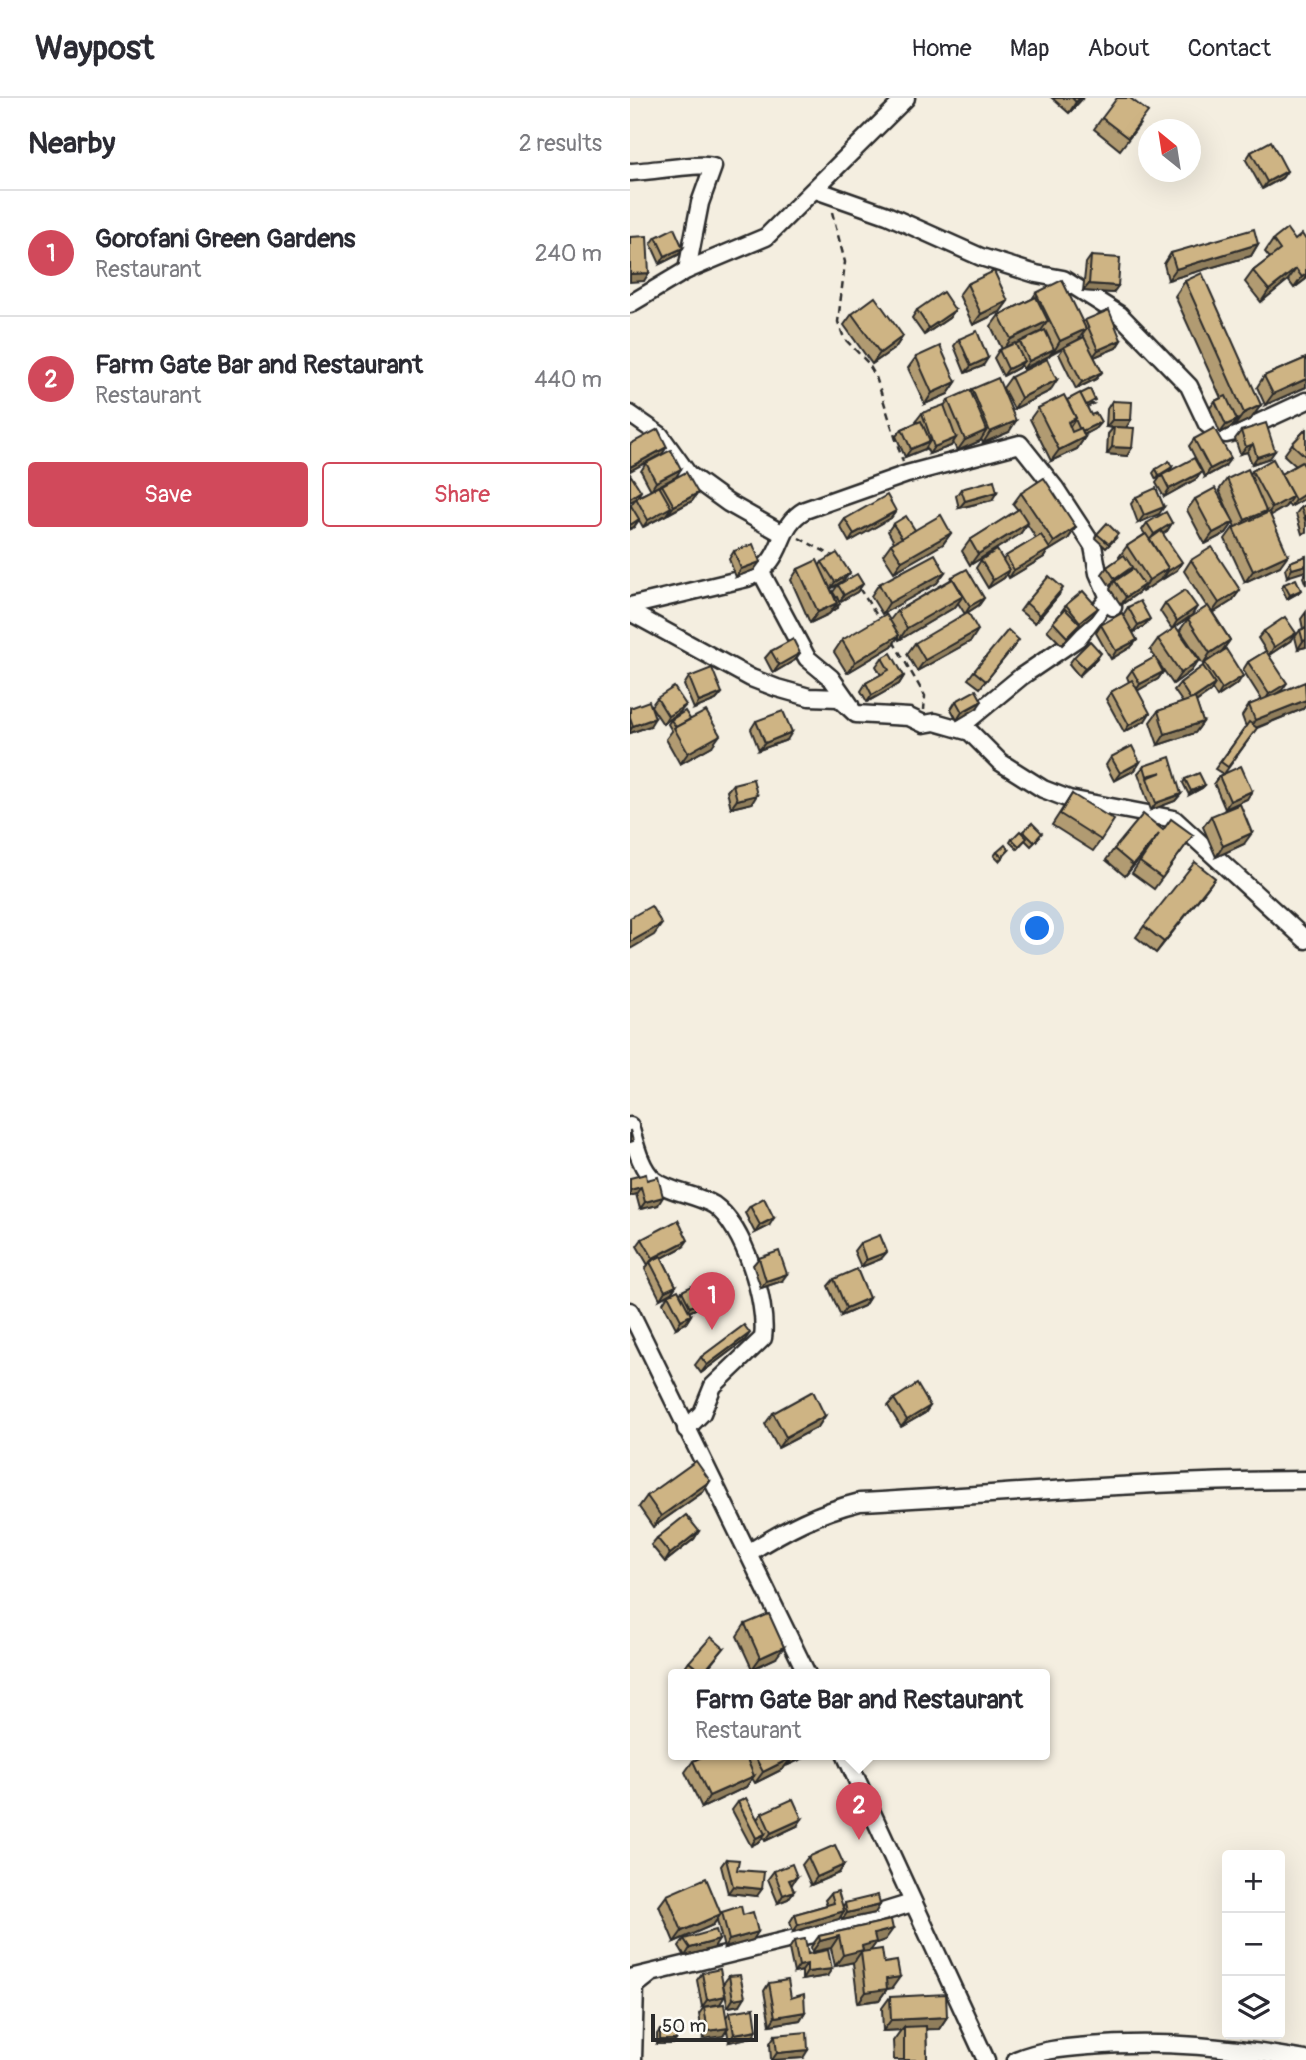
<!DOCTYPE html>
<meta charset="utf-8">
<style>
:root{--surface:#fff;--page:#f7f7f7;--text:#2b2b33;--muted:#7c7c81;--line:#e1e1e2;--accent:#d1495b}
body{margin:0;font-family:Pangolin,sans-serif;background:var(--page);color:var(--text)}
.controls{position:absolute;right:21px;bottom:21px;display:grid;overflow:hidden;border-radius:7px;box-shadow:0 7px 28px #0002}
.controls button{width:63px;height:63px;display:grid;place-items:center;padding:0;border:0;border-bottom:2px solid var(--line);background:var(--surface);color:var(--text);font:35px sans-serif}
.compass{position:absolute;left:508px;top:21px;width:63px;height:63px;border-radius:50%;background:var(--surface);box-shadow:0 7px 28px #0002;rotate:330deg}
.scale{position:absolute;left:21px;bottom:18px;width:107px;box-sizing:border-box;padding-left:7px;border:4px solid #2b2b2b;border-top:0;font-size:19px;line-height:24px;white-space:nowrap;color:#2b2b2b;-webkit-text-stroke:5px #fdfcf7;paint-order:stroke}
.you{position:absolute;left:408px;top:831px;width:24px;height:24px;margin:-18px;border:5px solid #fff;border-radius:50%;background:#1a73e8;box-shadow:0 0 0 10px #1a73e833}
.badge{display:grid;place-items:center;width:46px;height:46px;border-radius:50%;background:var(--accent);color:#fff;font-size:23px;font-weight:700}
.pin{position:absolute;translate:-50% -58px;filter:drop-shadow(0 2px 4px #0008)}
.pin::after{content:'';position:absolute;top:37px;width:24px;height:21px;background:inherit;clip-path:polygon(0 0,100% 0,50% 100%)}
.popup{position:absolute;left:38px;top:1571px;width:382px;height:91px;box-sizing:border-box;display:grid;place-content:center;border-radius:7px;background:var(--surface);filter:drop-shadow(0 2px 5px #0005);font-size:23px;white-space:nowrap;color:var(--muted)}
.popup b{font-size:26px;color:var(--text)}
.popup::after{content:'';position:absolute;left:50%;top:100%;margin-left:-14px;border:14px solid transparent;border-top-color:var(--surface)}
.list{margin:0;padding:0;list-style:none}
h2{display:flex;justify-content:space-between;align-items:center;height:91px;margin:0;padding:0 28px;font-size:30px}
h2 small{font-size:23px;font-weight:400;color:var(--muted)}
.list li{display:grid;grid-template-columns:46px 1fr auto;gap:21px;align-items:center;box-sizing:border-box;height:126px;padding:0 28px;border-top:2px solid var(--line)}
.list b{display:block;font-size:26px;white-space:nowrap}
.list p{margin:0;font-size:23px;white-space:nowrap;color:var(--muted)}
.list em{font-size:23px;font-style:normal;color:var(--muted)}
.actions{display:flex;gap:14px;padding:21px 28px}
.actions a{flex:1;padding:16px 0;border:2px solid var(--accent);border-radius:7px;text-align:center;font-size:24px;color:var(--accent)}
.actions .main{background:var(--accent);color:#fff}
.icon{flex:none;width:38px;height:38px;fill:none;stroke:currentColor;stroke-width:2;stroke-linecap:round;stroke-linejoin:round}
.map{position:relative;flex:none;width:676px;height:1962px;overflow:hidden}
header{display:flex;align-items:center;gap:42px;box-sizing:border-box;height:98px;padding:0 35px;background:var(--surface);border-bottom:2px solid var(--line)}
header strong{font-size:33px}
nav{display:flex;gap:38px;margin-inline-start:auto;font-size:24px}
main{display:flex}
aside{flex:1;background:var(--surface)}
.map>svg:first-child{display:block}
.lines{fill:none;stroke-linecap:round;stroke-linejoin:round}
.minor-casing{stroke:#2b2b2b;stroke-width:21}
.path{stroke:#2b2b2b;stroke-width:2.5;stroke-dasharray:7 5;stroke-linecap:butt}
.minor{stroke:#fdfcf7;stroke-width:16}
.wall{fill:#b19b72;stroke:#2b2b2b;stroke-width:2}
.shaded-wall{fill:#907e5c;stroke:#2b2b2b;stroke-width:2}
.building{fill:#ceb484;stroke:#2b2b2b;stroke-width:2}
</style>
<header>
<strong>Waypost</strong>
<nav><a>Home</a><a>Map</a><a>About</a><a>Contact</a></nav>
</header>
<main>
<aside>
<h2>Nearby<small>2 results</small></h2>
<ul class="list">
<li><span class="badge">1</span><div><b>Gorofani Green Gardens</b><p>Restaurant</p></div><em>240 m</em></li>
<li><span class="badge">2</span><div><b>Farm Gate Bar and Restaurant</b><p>Restaurant</p></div><em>440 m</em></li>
</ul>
<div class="actions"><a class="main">Save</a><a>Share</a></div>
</aside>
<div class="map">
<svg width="676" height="1962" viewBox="0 0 676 1962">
<rect width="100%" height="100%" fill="#f4eee0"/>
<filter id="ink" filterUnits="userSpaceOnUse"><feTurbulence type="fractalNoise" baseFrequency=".0143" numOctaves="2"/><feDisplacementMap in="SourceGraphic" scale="14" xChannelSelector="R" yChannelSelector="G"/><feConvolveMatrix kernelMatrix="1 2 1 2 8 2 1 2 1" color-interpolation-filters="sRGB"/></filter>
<g filter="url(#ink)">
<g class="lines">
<g class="minor-casing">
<g id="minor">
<path d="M0,74C16,74 75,64 83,69L70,105L57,172"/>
<polyline points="186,92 257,117 351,159 406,176 433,181 490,217 559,288 577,326 588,334 596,336 613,332 676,303"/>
<polyline points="0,206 57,172 136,139 276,0"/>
<polyline points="0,316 30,337 58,376 98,405 153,436"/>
<polyline points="131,474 177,560 201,580 220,607"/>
<path d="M0,508L117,480C159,462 143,430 175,412L277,376L390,346L425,390L463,448L468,475L483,509"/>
<polyline points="0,514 121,580 147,590 179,599 209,600 226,616 279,619 294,626 305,624 340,634 370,664 413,691 439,701 544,721 676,842"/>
<polyline points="329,630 392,578 448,540 480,498"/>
<path d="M0,1028C5,1045 10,1070 24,1082C41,1095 66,1096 84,1107C114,1128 138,1205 133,1240L83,1288L72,1315L56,1331"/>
<polyline points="0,1213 177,1576"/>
<path d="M120,1454C156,1431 189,1414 230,1404C379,1396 527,1382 676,1382"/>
<polyline points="215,1656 356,1962"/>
<polyline points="0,1880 178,1837 282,1805"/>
<polyline points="3,1962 5,1888 19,1877"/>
<path d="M386,1962C409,1952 434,1950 459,1948C533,1942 602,1949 675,1962"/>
</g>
</g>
<g class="path">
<polyline points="202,114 215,164 208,224 214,240 238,265 246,279 273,364"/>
<polyline points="169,440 203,458"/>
<polyline points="229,490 250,522"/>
<polyline points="263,543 295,598 294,612"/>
</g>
<use href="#minor" class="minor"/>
</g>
<g class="wall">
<polygon points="422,0 453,0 439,15"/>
<polygon points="472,20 510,26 490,52 464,31"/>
<polygon points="621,54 657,73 652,80 632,91 616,62"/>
<polygon points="26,139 53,150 48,157 30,166 21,146"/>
<polygon points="643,142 676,142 676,181 664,190 658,182 631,204 615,184 623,173 640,160 635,154"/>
<polygon points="628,146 621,158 538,182 534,166 541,155"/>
<polygon points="461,158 483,195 453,193 456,165"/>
<polygon points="555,183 631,307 621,321 604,329 603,328 602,329 590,335 580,310 585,303 591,300 545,198"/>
<polygon points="337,186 378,203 370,214 343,227 329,197"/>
<polygon points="406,195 453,224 455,222 491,242 486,250 464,259 472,274 466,281 446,291 429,256 434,249 454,239 452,236 448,242 422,254 419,258 393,271 391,266 388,270 373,278 364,260 369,252 372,251 361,228 369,217 402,201"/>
<polygon points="287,212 325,212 319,220 294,237 282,220"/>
<polygon points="222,216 273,238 265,250 242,266 214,227"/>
<polygon points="329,241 353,268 335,275 324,248"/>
<polygon points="286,259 326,284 318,296 295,306 278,270"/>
<polygon points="676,260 676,289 635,307 627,289 634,278"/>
<polygon points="381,279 420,293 384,311 373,290"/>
<polygon points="342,291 379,334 353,345 351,341 350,343 327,353 323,344 321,348 299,356 296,349 295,351 275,359 266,338 272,331 287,324 286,323 292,315 314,308 318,302 340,293"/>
<polygon points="437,302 463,306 457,309 465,331 454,337 455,339 447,351 421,363 400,321 408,310"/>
<polygon points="482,303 496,330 497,358 477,356 478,336 483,330 476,329 477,311"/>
<polygon points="676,331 676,400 660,409 658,406 655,409 640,418 650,468 615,484 595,441 603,430 605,429 603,424 596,435 575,446 557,412 565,401 601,419 589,392 597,381 620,376 622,373 651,376 666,368 654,357 662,346"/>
<polygon points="611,333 640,360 622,366 617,354 610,356 605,341"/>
<polygon points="564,341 595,368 575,379 559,348"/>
<polygon points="16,365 46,379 21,392 11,373"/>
<polygon points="526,371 540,373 566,381 534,399 526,385 531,378 526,381 523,375"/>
<polygon points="32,387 68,395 62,403 38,416 38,414 36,417 13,429 9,422 4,429 0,431 0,406 1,407 11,393 7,399 30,389"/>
<polygon points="331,391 362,402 329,410 326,398"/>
<polygon points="391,395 446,429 438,441 417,454 414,459 379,480 377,476 374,480 358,490 346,470 351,462 373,462 376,458 406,440 397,426 390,436 340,467 332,453 340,442 388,412 383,406"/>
<polygon points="506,399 529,416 508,425 501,406"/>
<polygon points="676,407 676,434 672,436 666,416 671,409"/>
<polygon points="266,413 261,420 219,444 210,428 215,421"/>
<polygon points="517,425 542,425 537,433 533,435 547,472 533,481 532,479 530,482 512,494 510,492 509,494 491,507 480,491 483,486 480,488 472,476 477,469 490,460 489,459 497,448 515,436 512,432"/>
<polygon points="263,426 285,432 321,435 313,446 264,474 253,457 261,446 264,444 258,433"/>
<polygon points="467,436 486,440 476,450 465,440"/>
<polygon points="104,453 124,472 106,479 99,461"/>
<polygon points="676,458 657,479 655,471 660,464"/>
<polygon points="561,462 610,492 602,503 583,515 600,542 592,553 573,566 550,532 558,521 577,509 554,473"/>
<polygon points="192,464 214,482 201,491 205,500 206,499 203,494 208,487 233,486 227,494 209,504 208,510 202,513 199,516 180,525 161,482 168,471 190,467"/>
<polygon points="315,474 307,485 252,516 241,498 249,486"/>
<polygon points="676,474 676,487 673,479"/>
<polygon points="322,479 354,500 349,507 335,516 328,505 325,509 269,542 268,539 262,548 217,575 204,554 212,542 260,522 267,513 320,482"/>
<polygon points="654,486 668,495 657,501 652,490"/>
<polygon points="428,498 405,525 390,513 396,505"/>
<polygon points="535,505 562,517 542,531 530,513"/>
<polygon points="436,507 468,510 462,518 447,531 432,547 417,532 431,515 431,514"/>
<polygon points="498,509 514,528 503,535 507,542 501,549 481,561 466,535 471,527 493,517"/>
<polygon points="676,514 676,549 668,551 665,539 670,532 673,531 671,521"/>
<polygon points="634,533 660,543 639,557 652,592 645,596 676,587 676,607 673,611 627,630 594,676 617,701 595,711 584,685 589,678 593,676 585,671 616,629 612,618 619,607 632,602 613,572 618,564 636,553 628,540"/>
<polygon points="528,541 561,573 543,586 528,564 533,574 528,581 507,593 515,623 494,634 476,601 481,594 499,584 497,579 502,572 525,559 520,552"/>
<polygon points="389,542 350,590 338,581 344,573"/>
<polygon points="341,543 287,573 277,556 285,545"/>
<polygon points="141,553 165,562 143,575 135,560"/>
<polygon points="444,559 466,562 449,578 439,566"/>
<polygon points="252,560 274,578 269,586 237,604 231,593 236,585 251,577 246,568"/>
<polygon points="575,565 608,585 587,599 582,591 580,594 566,604 573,624 565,635 528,647 520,624 528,613 553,605 544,592 550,585 572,569"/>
<polygon points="59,579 92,595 86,602 64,611 54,587"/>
<polygon points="27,600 50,614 33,626 21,608"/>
<polygon points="326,603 347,610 327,622 321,611"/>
<polygon points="0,610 20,628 0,635"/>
<polygon points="60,621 82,648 50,666 36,641 42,633 38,626 41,622"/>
<polygon points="126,623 157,642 129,652 121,631"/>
<polygon points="481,659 510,664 505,672 484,683 476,667"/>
<polygon points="514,668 551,696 545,703 521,712 512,687 514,685 512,686 508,675"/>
<polygon points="555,681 575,687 572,690 559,697 553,685"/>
<polygon points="103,686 122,705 101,710 97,693"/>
<polygon points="442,696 471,742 463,753 422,727"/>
<polygon points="581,718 614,746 586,759 573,729"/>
<polygon points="402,725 410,739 401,748 395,742 387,751 380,744 382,741 392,735"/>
<polygon points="533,732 563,737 524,791 502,775 521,747 495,778 476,762 484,751"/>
<polygon points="379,752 369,763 364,758 367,754"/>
<polygon points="585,780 526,855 506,839 514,828"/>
<polygon points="17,1082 28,1107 10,1111 6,1096 0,1098"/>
<polygon points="120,1108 139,1128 125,1135 115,1115"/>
<polygon points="12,1141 53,1149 32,1160 46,1188 41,1195 30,1201 15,1171 18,1167 7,1148"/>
<polygon points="230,1145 251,1161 231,1169 224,1153"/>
<polygon points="129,1160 152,1183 131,1190 123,1167"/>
<polygon points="204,1181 239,1200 234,1208 211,1218 198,1188"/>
<polygon points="52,1193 75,1206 59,1214 61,1217 56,1225 46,1230 33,1205 38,1197 50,1196"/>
<polygon points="115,1242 71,1275 65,1267 71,1259"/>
<polygon points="264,1301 300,1308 295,1315 271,1329 258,1308"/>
<polygon points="143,1315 195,1318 188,1329 148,1350 135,1326"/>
<polygon points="80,1383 73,1394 23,1429 9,1409 17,1398"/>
<polygon points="69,1433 64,1441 35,1464 21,1447 27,1440"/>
<polygon points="115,1526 146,1560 122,1571 107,1538"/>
<polygon points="94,1550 73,1576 59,1576 54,1571 59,1564"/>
<polygon points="78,1656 183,1656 158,1667 157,1665 153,1671 125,1685 122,1680 116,1689 72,1710 55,1674 63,1663"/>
<polygon points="108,1704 127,1721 132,1715 167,1728 135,1743 133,1738 130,1743 121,1748 102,1712"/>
<polygon points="178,1759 214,1767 209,1775 181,1787 172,1767"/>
<polygon points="96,1761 127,1798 98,1795 91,1768"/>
<polygon points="144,1773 162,1786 161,1787 164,1793 158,1801 148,1805 138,1781"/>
<polygon points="201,1795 213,1808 215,1805 245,1815 212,1822 211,1818 209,1821 163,1834 160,1824 165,1816 197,1807 195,1802"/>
<polygon points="37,1797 91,1815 92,1814 113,1817 123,1842 94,1850 87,1822 83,1827 44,1844 29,1808"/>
<polygon points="261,1822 255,1842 246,1845 240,1853 254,1865 262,1890 257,1891 249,1902 228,1905 223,1865 224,1864 205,1868 201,1850 182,1854 181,1849 189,1838"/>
<polygon points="54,1841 84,1850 55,1858 49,1848"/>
<polygon points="164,1843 178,1856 197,1878 172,1882 172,1873 164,1875 159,1851"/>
<polygon points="72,1875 90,1906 78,1908 96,1919 100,1914 122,1939 99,1944 97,1932 93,1938 73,1941 69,1916 74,1909 72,1909 67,1882"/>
<polygon points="99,1878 110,1907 98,1909 93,1886"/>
<polygon points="139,1885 161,1900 175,1914 170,1922 140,1927 134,1893"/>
<polygon points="260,1899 317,1919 309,1931 296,1931 297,1962 264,1962 263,1943 271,1932 253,1933 252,1910"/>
<polygon points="30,1932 46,1942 43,1946 27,1946 27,1936"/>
<polygon points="145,1937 173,1960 141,1962 140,1945"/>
</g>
<g class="shaded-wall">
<polygon points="450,0 453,0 439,15 446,4"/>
<polygon points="657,73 652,80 632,91 637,84"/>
<polygon points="628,146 621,158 538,182 546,171"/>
<polygon points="53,150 48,157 30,166 35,158"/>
<polygon points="666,171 658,182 631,204 639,192"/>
<polygon points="19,175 14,183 0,184 0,176"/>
<polygon points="676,176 676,181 664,190 672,179"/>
<polygon points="459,186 488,188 483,195 453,193"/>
<polygon points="378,203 370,214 343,227 351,216"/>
<polygon points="325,212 319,220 294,237 299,230"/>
<polygon points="418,223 410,234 373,252 381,241"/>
<polygon points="456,231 448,242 423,255 430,243"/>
<polygon points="273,238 265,250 242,266 250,255"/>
<polygon points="491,242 486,250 462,260 468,252"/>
<polygon points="424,251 419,258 393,271 399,263"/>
<polygon points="358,260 353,268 335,275 341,268"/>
<polygon points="394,263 388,270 373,278 378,271"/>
<polygon points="472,274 466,281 446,291 452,284"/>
<polygon points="676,281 676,289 635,307 643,296"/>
<polygon points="427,282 420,293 384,311 391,300"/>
<polygon points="326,284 318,296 295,306 302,295"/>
<polygon points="631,307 621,321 604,329 614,315"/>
<polygon points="446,320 438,332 438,324"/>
<polygon points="482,322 501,322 496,330 476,329"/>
<polygon points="607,322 602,329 590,335 596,327"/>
<polygon points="386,323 379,334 353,345 360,334"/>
<polygon points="471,324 465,331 446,341 451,333"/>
<polygon points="357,332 350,343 327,353 335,342"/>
<polygon points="455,339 447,351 421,363 429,352"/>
<polygon points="326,340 321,348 299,356 304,349"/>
<polygon points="300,343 295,351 275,359 281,351"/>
<polygon points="623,346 617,354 610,356 616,349"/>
<polygon points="37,349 32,356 0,373 0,369"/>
<polygon points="482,349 502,350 497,358 477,356"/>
<polygon points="645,353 640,360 622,366 627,359"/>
<polygon points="601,360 595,368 575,379 580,371"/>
<polygon points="542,369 540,373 526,381 529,377"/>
<polygon points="51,371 46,379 21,392 26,384"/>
<polygon points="572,374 566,381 534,399 539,391"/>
<polygon points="11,393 6,401 0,404 0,400"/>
<polygon points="367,394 362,402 329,410 335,403"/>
<polygon points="68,395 62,403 38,416 44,408"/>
<polygon points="676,395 676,400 660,409 665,402"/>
<polygon points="663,398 655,409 634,421 642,410"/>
<polygon points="41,409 36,417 13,429 18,422"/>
<polygon points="534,409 529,416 508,425 514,417"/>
<polygon points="266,413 261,420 219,444 224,436"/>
<polygon points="636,413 628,424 607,433 615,422"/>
<polygon points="9,421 4,429 0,431 0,427"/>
<polygon points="604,424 596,435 575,446 583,435"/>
<polygon points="398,425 390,436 340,467 348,456"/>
<polygon points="542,425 537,433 519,444 524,436"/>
<polygon points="446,429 438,441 417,454 414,459 379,480 384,472 418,452 424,444"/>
<polygon points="321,435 313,446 264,474 272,463"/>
<polygon points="658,457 650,468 615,484 623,473"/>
<polygon points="130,464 124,472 106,479 111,471"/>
<polygon points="552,464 547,472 533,481 538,473"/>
<polygon points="676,467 676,473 657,479 662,471"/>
<polygon points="502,469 497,477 485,483 480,488 485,481"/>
<polygon points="538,470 530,482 512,494 519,482"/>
<polygon points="379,472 374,480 358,490 363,482"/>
<polygon points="315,474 307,485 252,516 259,505"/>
<polygon points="220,475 214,482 200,491 205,484"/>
<polygon points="233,486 227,494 209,504 214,497"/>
<polygon points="514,487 509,494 491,507 496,499"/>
<polygon points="433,490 428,498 405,525 410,517"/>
<polygon points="610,492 602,503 581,516 589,505"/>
<polygon points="671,492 668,495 657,501 660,497"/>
<polygon points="333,498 325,509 269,542 277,530"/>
<polygon points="354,500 349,507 335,516 340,508"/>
<polygon points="207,505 199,516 180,525 188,514"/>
<polygon points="567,509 562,517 542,531 547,523"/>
<polygon points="468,510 462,518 447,531 432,547 450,524"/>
<polygon points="520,521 514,528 502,535 508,527"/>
<polygon points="348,532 341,543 287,573 295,562"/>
<polygon points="666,535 660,543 639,557 644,549"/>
<polygon points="269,537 262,548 217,575 225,564"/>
<polygon points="507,542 501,549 481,561 486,553"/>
<polygon points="600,542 592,553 573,566 580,555"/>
<polygon points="676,542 676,549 668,551 673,543"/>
<polygon points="170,555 165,562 143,575 149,567"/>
<polygon points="471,555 466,562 449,578 455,570"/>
<polygon points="569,562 561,573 543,586 551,575"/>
<polygon points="533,574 528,581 505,594 510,586"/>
<polygon points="274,578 269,586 237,604 242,597"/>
<polygon points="613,578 608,585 587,599 592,591"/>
<polygon points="657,585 652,592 634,604 639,596"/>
<polygon points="585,586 580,594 557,610 562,602"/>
<polygon points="92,595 86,602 64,611 69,604"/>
<polygon points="676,602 676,607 673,611 618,633 625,622"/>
<polygon points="352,603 347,610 327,622 332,614"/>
<polygon points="56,607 50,614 33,626 38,618"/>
<polygon points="520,615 515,623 494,634 499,627"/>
<polygon points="25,620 20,628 0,635 0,633 3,628"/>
<polygon points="573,624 565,635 528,647 535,636"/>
<polygon points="162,634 157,642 129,652 135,645"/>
<polygon points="90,637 82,648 50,666 58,655"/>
<polygon points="510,664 505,672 484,683 490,675"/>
<polygon points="575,687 572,690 559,697 561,693"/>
<polygon points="622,693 617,701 595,711 600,703"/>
<polygon points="551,696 545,703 521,712 526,705"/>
<polygon points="127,697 122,705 101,710 107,702"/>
<polygon points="622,735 614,746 586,759 593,748"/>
<polygon points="529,736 521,747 495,778 503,767"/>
<polygon points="585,780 577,791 526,855 534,844"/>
<polygon points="32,826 24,837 0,851 0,844"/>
<polygon points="11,1089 6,1096 0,1098 0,1092"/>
<polygon points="33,1099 28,1107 10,1111 15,1104"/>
<polygon points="144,1120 139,1128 125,1135 130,1127"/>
<polygon points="58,1142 53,1149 21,1166 20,1164 17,1168 23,1160"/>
<polygon points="257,1154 251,1161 231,1169 236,1162"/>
<polygon points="157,1176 152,1183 131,1190 136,1183"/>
<polygon points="46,1188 41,1195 30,1201 35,1193"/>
<polygon points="80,1199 75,1206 55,1216 60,1209"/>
<polygon points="239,1200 234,1208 211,1218 216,1210"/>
<polygon points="61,1217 56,1225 46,1230 51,1222"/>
<polygon points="120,1235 115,1242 71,1275 77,1267"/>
<polygon points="300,1308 295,1315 271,1329 277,1322"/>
<polygon points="195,1318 188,1329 148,1350 156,1339"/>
<polygon points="80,1383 73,1394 23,1429 31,1418"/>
<polygon points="69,1433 64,1441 35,1464 40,1456"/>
<polygon points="154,1549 146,1560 122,1571 130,1560"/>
<polygon points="171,1656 183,1656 158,1667 163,1659"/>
<polygon points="161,1660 153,1671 125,1685 133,1674"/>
<polygon points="124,1678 116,1689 72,1710 79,1698"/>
<polygon points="172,1721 167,1728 135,1743 141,1735"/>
<polygon points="135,1736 130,1743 121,1748 126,1740"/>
<polygon points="214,1767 209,1775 181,1787 187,1779"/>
<polygon points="167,1779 162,1786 154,1790 159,1782"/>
<polygon points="103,1788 132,1791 127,1798 98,1795"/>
<polygon points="164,1793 158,1801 148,1805 153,1797"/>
<polygon points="250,1807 245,1815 212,1822 217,1815"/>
<polygon points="214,1813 209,1821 163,1834 168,1827"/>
<polygon points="91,1816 83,1827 44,1844 52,1833"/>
<polygon points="263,1831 255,1842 246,1845 238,1856 231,1854 224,1864 205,1868 213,1857 232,1848 244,1836"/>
<polygon points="128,1834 123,1842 94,1850 99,1842"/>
<polygon points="209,1838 201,1850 182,1854 190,1843"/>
<polygon points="89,1842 84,1850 55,1858 60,1850"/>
<polygon points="177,1866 172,1873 164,1875 169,1868"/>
<polygon points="202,1871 197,1878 172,1882 177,1874"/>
<polygon points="270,1879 262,1890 257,1891 249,1902 228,1905 236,1894 256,1881"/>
<polygon points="95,1898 90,1906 72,1909 77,1902"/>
<polygon points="115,1899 110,1907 98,1909 103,1901"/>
<polygon points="175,1914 170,1922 140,1927 145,1919"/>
<polygon points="317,1919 309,1931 274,1932 274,1929 271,1932 253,1933 261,1922"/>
<polygon points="98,1930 93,1938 73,1941 78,1933"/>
<polygon points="127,1932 122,1939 99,1944 104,1936"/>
<polygon points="30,1942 46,1942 43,1946 27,1946"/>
<polygon points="178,1952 173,1960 142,1962 147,1955"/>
</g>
<g class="building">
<polygon points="442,0 450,0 446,4"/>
<polygon points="487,0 500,0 518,14 498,40 472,20"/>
<polygon points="641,43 657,73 637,84 621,54"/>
<polygon points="44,130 53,150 35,158 26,139"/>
<polygon points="624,131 628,146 546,171 541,155"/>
<polygon points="657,131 665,142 672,136 676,142 676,176 672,179 666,171 639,192 623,173 650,152 643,142"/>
<polygon points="17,138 19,175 0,176 0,139"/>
<polygon points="461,158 490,160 488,188 459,186"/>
<polygon points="364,173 378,203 351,216 337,186"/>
<polygon points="572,175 631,307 614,315 555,183"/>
<polygon points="432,182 456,231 430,243 406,195"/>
<polygon points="313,194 325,212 299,230 287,212"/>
<polygon points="245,199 273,238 250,255 222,216"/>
<polygon points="406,199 418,223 381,241 369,217"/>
<polygon points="479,212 491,242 468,252 455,222"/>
<polygon points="415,232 424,251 399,263 390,244"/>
<polygon points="347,233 358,260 341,268 329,241"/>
<polygon points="454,239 472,274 452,284 434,249"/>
<polygon points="385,245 394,263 378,271 369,252"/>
<polygon points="310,248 326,284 302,295 286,259"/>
<polygon points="676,260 676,281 643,296 634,278"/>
<polygon points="417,261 427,282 391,300 381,279"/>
<polygon points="368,280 386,323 360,334 342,291"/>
<polygon points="460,291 465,302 456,307 450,296"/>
<polygon points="340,292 357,332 335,342 318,302"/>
<polygon points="450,295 461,317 466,315 471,324 452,333 451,330 449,330 445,321 446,320 437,302"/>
<polygon points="434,297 446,320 438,324 442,334 451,330 455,339 429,352 408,310"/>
<polygon points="596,298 607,322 596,327 585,303"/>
<polygon points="482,303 502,304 501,322 482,322"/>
<polygon points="314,307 326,340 304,349 292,315"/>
<polygon points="291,323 300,343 281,351 272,331"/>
<polygon points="636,325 645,353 627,359 623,346 616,349 611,333"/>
<polygon points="484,329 504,330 502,350 482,349"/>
<polygon points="584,330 601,360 580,371 564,341"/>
<polygon points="28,331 37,349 0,369 0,346"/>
<polygon points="676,331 676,359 662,346"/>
<polygon points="41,352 51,371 26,384 16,365"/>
<polygon points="564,360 572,374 539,391 532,377"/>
<polygon points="643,361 663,398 642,410 622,373"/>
<polygon points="539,363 542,369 529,377 526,371"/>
<polygon points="672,364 676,371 676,395 665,402 651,376"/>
<polygon points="618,371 636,413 615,422 597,381"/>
<polygon points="56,374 68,395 44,408 32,387"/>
<polygon points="0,376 11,393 0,400"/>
<polygon points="414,380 446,429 424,444 391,395"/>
<polygon points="364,382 367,394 335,403 331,391"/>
<polygon points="29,388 41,409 18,422 6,400"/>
<polygon points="526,390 534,409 514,417 506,399"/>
<polygon points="585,390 604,424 583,435 565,401"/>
<polygon points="257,397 266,413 224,436 215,421"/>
<polygon points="0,406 9,421 0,427"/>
<polygon points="676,407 676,425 671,409"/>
<polygon points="389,411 398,425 348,456 340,442"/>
<polygon points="536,414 542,425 524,436 517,425"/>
<polygon points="639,414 658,457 623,473 603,430"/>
<polygon points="311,417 321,435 272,463 261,446"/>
<polygon points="276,418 285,432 272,440 263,426"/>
<polygon points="477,425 488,436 479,446 467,436"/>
<polygon points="531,433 552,464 538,473 537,471 538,470 520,441"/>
<polygon points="516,436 538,470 519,482 497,448"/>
<polygon points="411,437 420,451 384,472 376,458"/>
<polygon points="123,446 130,464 111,471 104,453"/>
<polygon points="582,449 610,492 589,505 561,462"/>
<polygon points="367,452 379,472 363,482 351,462"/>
<polygon points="207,455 220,475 205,484 192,464"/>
<polygon points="305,456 315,474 259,505 249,486"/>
<polygon points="494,457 502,469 485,481 477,469"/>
<polygon points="676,458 676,467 662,471 660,464"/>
<polygon points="187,462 207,505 188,514 168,471"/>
<polygon points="337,471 354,500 340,508 322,479"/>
<polygon points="503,471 514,487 496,499 485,483"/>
<polygon points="227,476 233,486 214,497 208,487"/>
<polygon points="419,478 433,490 410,517 396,505"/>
<polygon points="323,481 333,498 277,530 267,513"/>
<polygon points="666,481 671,492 660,497 654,486"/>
<polygon points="555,492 567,509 547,523 535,505"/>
<polygon points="453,493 468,510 450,524 436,507"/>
<polygon points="207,499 210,506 205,509 207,505 205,500"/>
<polygon points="510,503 520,521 508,527 498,509"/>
<polygon points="578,508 600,542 580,555 558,521"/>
<polygon points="435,511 450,526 437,539 423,524"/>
<polygon points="338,514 348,532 295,562 285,545"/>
<polygon points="492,515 507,542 486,553 471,527"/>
<polygon points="256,516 269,537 225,564 212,542"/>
<polygon points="655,519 666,535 644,549 634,533"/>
<polygon points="546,529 569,562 551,575 528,541"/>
<polygon points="676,530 676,542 673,543 670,532"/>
<polygon points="378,532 389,542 356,583 344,573"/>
<polygon points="163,541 170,555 149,567 141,553"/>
<polygon points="460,543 471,555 455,570 444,559"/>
<polygon points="596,551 613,578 592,591 575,565"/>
<polygon points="636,553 657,585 639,596 618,564"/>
<polygon points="261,555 274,578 242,597 236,585 259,572 252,560"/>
<polygon points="525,559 533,574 510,586 502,572"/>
<polygon points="573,568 585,586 561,602 550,585"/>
<polygon points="82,570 92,595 69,604 59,579"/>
<polygon points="502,582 520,615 499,627 481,594"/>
<polygon points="675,584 676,602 625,622 619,607"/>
<polygon points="44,589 56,607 38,618 27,600"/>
<polygon points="346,592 352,603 332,614 326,603"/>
<polygon points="565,600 573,624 535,636 528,613"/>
<polygon points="19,603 25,620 3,628 0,619 0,610"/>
<polygon points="55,613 60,621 46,629 41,622"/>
<polygon points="76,613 90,637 58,655 44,630"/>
<polygon points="153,613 162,634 135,645 126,623"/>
<polygon points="619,624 627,630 598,669 591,664"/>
<polygon points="502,648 510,664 490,675 481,659"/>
<polygon points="540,659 551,696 526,705 517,680 532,674 517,678 514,668"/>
<polygon points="611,668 622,693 600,703 589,678"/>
<polygon points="569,675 575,687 561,693 555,681"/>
<polygon points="123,681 127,697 107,702 103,686"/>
<polygon points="442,696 484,722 471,742 430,716"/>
<polygon points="610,706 622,735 593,748 581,718"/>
<polygon points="513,716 533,732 541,721 563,737 532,780 510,764 529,736 503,767 484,751"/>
<polygon points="402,725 412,735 404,744 393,733"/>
<polygon points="390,733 397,740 389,748 382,741"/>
<polygon points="375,747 379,752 372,759 367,754"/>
<polygon points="565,764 585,780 534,844 514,828"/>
<polygon points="21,808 32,826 0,844 0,820"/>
<polygon points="0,1032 3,1043 0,1044"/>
<polygon points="16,1076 17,1082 28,1079 33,1099 15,1104 11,1089 0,1092 0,1080"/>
<polygon points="134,1100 144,1120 130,1127 120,1108"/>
<polygon points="48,1122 58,1142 23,1160 12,1141"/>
<polygon points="250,1137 257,1154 236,1162 230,1145"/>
<polygon points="149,1153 157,1176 136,1183 129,1160"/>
<polygon points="31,1158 46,1188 35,1193 20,1164"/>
<polygon points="227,1171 239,1200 216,1210 204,1181"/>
<polygon points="72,1183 80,1199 60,1209 52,1193"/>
<polygon points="48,1192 61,1217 51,1222 38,1197"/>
<polygon points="114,1227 120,1235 77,1267 71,1259"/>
<polygon points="287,1286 300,1308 277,1322 264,1301"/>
<polygon points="183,1293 195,1318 156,1339 143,1315"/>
<polygon points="66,1363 80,1383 31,1418 17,1398"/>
<polygon points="56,1417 69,1433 40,1456 27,1440"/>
<polygon points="139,1516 154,1549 130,1560 115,1526"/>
<polygon points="81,1539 94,1550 73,1575 59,1564"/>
<polygon points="78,1656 159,1656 161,1660 133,1674 124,1657 117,1661 124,1678 79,1698 63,1663"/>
<polygon points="116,1700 135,1736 126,1740 108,1704"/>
<polygon points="163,1701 172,1721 141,1735 132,1715"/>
<polygon points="205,1747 214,1767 187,1779 178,1759"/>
<polygon points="96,1761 109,1762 107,1772 134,1774 132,1791 103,1788"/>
<polygon points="162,1766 167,1779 159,1782 164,1793 153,1797 144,1773"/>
<polygon points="76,1780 91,1816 52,1833 37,1797"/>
<polygon points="208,1793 214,1813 168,1827 165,1816 204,1805 201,1795"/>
<polygon points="248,1797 250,1807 217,1815 215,1805"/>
<polygon points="111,1808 113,1817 123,1814 128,1834 99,1842 92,1814"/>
<polygon points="261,1822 263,1831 244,1836 246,1844 232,1848 233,1852 213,1857 209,1838 190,1843 189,1838"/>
<polygon points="86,1832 89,1842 60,1850 54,1841"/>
<polygon points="175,1841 178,1856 198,1852 202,1871 177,1874 177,1866 169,1868 164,1843"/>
<polygon points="252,1851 254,1865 267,1863 270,1879 256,1881 257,1891 236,1894 231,1854"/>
<polygon points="90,1871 95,1898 77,1902 72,1875"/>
<polygon points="110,1877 115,1899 103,1901 99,1878"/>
<polygon points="158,1882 161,1900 174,1896 175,1914 145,1919 139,1885"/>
<polygon points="316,1896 317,1919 261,1922 260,1899"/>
<polygon points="94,1906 98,1930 78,1933 74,1909"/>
<polygon points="124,1910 127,1932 104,1936 100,1914"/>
<polygon points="296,1928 297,1962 274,1962 274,1929"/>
<rect x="30" y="1932" width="16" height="10"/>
<polygon points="177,1934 178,1952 147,1955 145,1937"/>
</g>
</g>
</svg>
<div class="controls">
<button>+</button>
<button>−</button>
<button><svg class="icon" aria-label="layers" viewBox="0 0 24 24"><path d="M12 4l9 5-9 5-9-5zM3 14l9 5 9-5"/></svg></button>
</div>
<svg class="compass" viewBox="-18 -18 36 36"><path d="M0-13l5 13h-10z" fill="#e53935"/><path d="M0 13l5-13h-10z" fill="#7c7c81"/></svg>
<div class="scale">50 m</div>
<div class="you"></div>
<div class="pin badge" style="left:82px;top:1232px">1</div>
<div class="pin badge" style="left:229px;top:1742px">2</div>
<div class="popup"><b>Farm Gate Bar and Restaurant</b>Restaurant</div>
</div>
</main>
